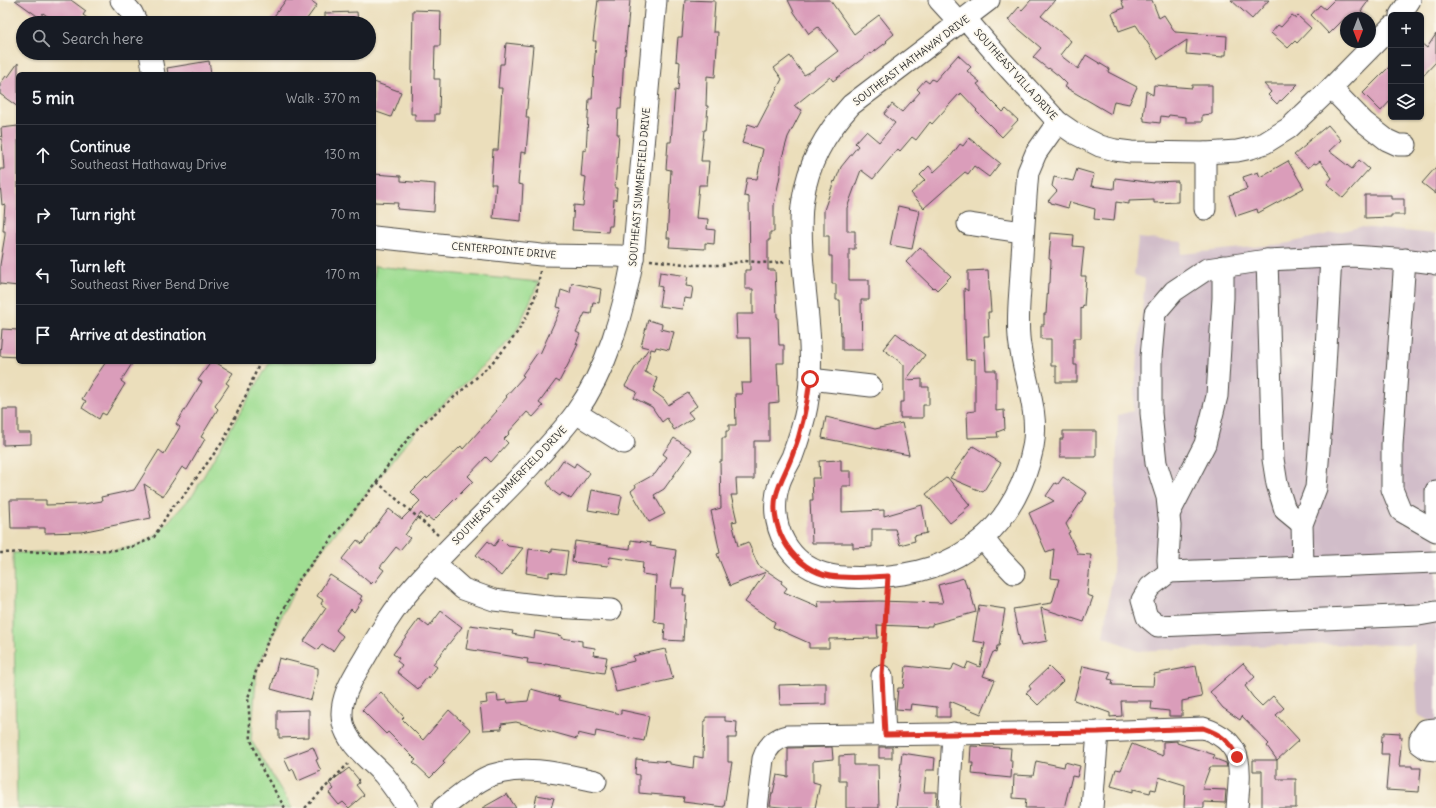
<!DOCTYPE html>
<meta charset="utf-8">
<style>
:root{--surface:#171b24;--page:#20242c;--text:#f1f3f6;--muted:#9ea1a6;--line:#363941}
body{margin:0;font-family:Delius,sans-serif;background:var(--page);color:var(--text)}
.controls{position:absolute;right:12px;top:12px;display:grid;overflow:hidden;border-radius:6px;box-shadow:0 1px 3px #0004}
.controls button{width:36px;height:36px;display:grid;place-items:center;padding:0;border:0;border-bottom:1px solid var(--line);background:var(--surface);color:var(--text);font:20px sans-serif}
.compass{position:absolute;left:1340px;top:12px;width:36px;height:36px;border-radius:50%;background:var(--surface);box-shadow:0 1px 3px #0004;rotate:180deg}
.stop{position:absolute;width:12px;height:12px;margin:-9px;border:3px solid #d93025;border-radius:50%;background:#fff}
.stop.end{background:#d93025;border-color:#fff;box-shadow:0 1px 4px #0008}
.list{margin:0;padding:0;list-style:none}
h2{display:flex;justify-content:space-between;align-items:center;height:52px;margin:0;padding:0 16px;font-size:17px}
h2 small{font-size:13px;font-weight:400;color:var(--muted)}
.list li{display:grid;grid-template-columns:26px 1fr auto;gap:12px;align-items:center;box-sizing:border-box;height:60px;padding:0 16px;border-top:1px solid var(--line)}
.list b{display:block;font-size:15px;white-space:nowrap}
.list p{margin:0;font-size:13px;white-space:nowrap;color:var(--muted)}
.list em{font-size:13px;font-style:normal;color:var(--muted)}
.icon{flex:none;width:22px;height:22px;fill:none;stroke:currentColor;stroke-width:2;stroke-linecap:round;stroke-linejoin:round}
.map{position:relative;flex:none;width:1436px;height:808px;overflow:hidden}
.search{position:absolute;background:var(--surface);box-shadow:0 1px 3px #0004;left:16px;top:16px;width:360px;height:44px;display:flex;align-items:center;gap:10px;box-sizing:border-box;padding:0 14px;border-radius:22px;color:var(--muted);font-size:15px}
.panel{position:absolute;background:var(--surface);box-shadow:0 1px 3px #0004;left:16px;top:72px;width:360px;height:292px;border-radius:6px}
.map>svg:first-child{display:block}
.industrial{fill:#d1bdc9}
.green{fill:#9fdd92;stroke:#65845e}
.building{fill:#da9dba}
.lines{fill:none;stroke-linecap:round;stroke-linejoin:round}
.minor-casing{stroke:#484641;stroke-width:23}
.path{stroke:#484641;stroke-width:2.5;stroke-dasharray:3 3;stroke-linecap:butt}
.minor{stroke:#fff;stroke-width:21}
.route{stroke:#d93025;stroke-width:5}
.labels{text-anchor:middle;stroke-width:3.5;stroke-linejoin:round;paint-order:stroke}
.street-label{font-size:10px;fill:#2b2b2b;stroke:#fbf7ec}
</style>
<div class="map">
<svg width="1436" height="808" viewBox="0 0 1436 808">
<rect width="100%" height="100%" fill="#fbf7ec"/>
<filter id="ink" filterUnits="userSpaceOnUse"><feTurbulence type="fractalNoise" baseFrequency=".025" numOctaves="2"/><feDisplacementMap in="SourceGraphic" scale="8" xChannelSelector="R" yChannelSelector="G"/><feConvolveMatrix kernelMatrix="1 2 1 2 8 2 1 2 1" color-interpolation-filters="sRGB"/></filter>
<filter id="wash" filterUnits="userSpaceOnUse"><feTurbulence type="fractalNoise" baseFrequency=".012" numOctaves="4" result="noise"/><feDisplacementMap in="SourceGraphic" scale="16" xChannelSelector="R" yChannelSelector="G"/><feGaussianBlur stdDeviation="0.9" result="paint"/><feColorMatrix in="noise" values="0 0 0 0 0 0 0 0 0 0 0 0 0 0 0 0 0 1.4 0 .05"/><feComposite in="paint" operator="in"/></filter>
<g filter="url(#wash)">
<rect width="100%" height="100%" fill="#ebdebb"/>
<polygon class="industrial" points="1360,227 1436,234 1436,724 1418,715 1414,644 1407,645 1354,644 1238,646 1138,651 1103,636 1113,573 1118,415 1133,411 1145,279 1134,275 1138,238 1183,242 1181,254 1284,244"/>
<polygon class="green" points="374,266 539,282 514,336 419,427 300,578 257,668 251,740 292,808 17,808 13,553 115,550 135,546 154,537 193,495 224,440 270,362 374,362"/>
<g id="blocks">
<g class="building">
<polygon points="15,0 71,0 86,11 83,15 94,23 57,23 43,13 40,18"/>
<polygon points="286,0 310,0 317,5 304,23 269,23"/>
<polygon points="598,0 630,0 625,55 624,55 621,109 618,109 617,134 619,134 615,188 617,188 616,200 614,199 612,226 609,226 608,232 572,230 574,205 583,206 586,177 581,176 583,150 586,151 589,99 592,99 596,41 593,41"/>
<polygon points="685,0 715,1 713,32 718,32 715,77 707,76 706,106 708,106 706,130 704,130 701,161 709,161 707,185 699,185 696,218 708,219 707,229 715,230 714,244 705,243 705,249 669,247 670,238 667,238 671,170 666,169 668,142 671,142 675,90 678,91 680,62 676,61 678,37 682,37"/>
<polygon points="788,0 830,0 854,34 879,15 894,34 886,41 887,42 871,54 870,53 833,81 830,77 794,106 802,110 788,137 781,161 781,171 774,205 774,232 770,232 770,240 768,240 768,270 775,270 777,317 778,317 779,345 784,345 784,363 777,363 779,402 769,403 769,441 754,441 754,479 736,479 737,495 731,495 737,521 732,522 738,546 748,542 758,565 782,581 781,583 787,588 784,592 819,607 818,601 835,601 835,602 879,601 943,603 938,585 964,578 967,588 969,587 976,612 932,624 932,626 927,626 927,627 877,625 878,638 829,639 829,648 809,648 809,643 773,627 775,622 745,602 766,572 730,586 717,554 720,553 711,511 721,508 720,461 722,461 722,438 726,438 726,431 729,431 729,425 736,425 735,394 742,394 741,383 751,383 750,338 737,338 736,314 753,314 753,289 745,289 745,270 750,270 749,197 744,196 747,178 757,179 763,149 742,143 748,124 757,127 782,79 774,68 790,56 804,75 810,72 838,51 818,27 809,34 794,12"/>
<polygon points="1031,0 1055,0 1041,16 1071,41 1060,55 1078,69 1086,55 1109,69 1108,72 1137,87 1129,104 1114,101 1111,114 1065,87 1067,84 1059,76 1049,68 1048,69 1033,57 1041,48 1008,20 1019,7 1022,10"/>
<polygon points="1121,0 1152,0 1159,18 1164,15 1175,32 1227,36 1226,55 1223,55 1223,57 1186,54 1187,40 1158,59 1136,25 1119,31 1112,13 1124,8"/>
<polygon points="1231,0 1269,0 1252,19"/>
<polygon points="1334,0 1369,0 1361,11 1368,18 1345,18 1329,34 1311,15 1320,5 1325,9"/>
<polygon points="413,10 441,11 440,46 435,46 434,79 440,79 439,114 435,114 435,121 415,121 415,114 411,114"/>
<polygon points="357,12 358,23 325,23 325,13"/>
<polygon points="1292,15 1296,18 1298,16 1311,28 1297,43 1295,41 1288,48 1271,33 1278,25 1281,27"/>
<polygon points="1436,34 1436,62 1421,78 1421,43 1427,48"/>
<polygon points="506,43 533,46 526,118 529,118 526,153 521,152 518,184 523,185 521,221 493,218 496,184 491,184 493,150 498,150 502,88 498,88 500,64 504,64"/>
<polygon points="958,55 971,67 967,71 980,82 977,84 990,99 1003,112 1006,109 1018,120 1002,137 976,111 977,110 961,93 960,95 959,94 932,124 930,122 916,140 912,137 900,151 898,149 873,179 861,170 847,208 847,231 855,231 855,249 849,249 849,280 869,280 869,300 861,300 862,350 842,350 842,336 841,336 840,300 836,300 836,284 832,284 832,256 829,256 829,236 824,236 824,210 834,181 835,182 841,167 858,146 855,143 866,131 879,142 895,123 884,114 892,104 902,112 920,92 917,89 925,80 929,83 932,79 935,81"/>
<polygon points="209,61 211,74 168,74 167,68"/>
<polygon points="18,63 18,107 0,94 0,84 6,76 8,77"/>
<polygon points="1391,65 1391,100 1381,111 1363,93"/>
<polygon points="374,82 401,92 391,117 374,111"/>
<polygon points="1264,84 1298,84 1281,101 1280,100 1277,104 1268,95 1271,92"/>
<polygon points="1154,85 1192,88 1192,85 1212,85 1212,114 1202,115 1202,122 1186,122 1186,117 1169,115 1168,117 1161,116 1160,123 1144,121 1144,118 1143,118 1146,91 1153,95"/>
<polygon points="1328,125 1341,140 1329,151 1352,169 1359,160 1369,169 1343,198 1327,184 1332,178 1320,161 1316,164 1314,163 1308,168 1294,155 1306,145 1305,144"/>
<polygon points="18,126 18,286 0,284 0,265 5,235 5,231 3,231 5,204 2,205 0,184 0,169 4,169 1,128"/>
<polygon points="969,138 1000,163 989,177 974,166 968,174 965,172 924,208 911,193 925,180 920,175 929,166 934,172 950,157 960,144 963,146"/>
<polygon points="1288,161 1304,188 1258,213 1257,209 1236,216 1229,195 1247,189 1243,177 1258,172 1260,177"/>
<polygon points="1436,167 1436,194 1422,183"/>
<polygon points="1077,169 1094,174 1091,186 1114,189 1115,178 1154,183 1154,182 1178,181 1178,202 1154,203 1154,200 1129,201 1129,204 1116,202 1114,221 1094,219 1095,209 1070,202 1068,208 1051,203 1051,202 1048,201 1057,191 1052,186 1054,177 1073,181"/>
<polygon points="374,174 401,176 401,181 435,184 434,212 397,209 398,203 374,202"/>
<polygon points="1365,195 1391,195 1391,199 1404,199 1404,215 1391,215 1391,217 1365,218"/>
<polygon points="898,206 920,211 912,249 890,245"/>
<polygon points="1051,233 1074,235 1073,246 1084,247 1081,276 1086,276 1084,306 1083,305 1082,309 1081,308 1081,338 1074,338 1074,365 1077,365 1077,382 1056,382 1056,366 1051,366 1051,339 1041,339 1041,325 1044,325 1044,314 1046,314 1048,283 1050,283 1051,260 1049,259"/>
<polygon points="920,247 951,276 937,290 934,287 933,288 906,262"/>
<polygon points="988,270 991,312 988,312 989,336 984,336 986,370 996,370 996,411 1004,410 1005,429 997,432 998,437 968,438 967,412 975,411 975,359 966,360 964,288 968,291 968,271"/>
<polygon points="660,272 688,276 686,286 693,287 691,299 684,298 682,309 659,306 662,287 658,286"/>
<polygon points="572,283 601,289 599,303 593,302 591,314 585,313 576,332 580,334 576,344 578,344 572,357 559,382 556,380 539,403 543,406 533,417 527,412 508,433 509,434 504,439 508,443 491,462 486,457 468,476 473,481 433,521 428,517 426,519 421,513 405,535 410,538 400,550 396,547 380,567 384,570 375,582 374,581 371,584 342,559 357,540 362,544 389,509 402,519 420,501 411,492 426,477 427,479 461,446 463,449 497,411 496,410 507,397 506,396 524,376 522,375 538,352 540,354 561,308 557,307 561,290 570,293"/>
<polygon points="648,320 662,324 661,329 674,332 669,350 656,347 655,350 651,349 645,372 657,378 656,381 657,381 653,391 664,399 668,405 688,393 697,406 688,412 693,418 674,430 667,418 662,422 652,407 634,398 637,392 625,386 635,368 649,348 641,346"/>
<polygon points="2,329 18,330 18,357 0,356"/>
<polygon points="896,333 925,355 906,380 922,379 922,387 929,387 929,405 923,405 923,418 900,418 900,402 904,402 904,365 883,349"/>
<polygon points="106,362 133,362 121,381 125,384 106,415 102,413 99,419 82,408 86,401 82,399 92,382"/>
<polygon points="211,362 215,362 233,373 226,383 229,385 215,406 218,409 201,437 205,439 187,470 182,467 163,496 144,484 151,518 81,532 45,533 45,528 11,528 10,500 46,500 46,505 84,504 102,501 101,497 134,490 159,450 164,454 180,427 176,424 202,382 198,380"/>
<polygon points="3,409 18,409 18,433 31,433 31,444 3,445"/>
<polygon points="826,417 875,429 902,423 909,455 822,438"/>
<polygon points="1063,431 1096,431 1096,457 1060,457 1060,439 1063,439"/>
<polygon points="674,438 692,450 664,489 654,495 665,514 649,522 631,491 636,487 635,485 655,474 667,457 663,454"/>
<polygon points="973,446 1001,463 983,492 950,478"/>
<polygon points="563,460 574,467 576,463 590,473 571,499 562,493 560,496 553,491 547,483"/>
<polygon points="841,460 841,471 851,471 851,486 842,486 842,512 884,510 884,516 922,505 927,533 914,536 915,541 900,545 895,529 872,529 872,547 853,548 853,543 812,543 810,500 813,500 812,478 820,478 819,461"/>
<polygon points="947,477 970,505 964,510 965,511 950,523 926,494"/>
<polygon points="1063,477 1087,493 1066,524 1070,532 1068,533 1078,554 1091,555 1087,595 1093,597 1084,622 1041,608 1047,641 1021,646 1013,609 1052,603 1059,579 1051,578 1054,549 1046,552 1029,513 1054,501 1046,496 1055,483 1058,484"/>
<polygon points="592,490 622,496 618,515 588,510"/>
<polygon points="500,538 508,546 523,548 501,576 476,555 488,541 494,546"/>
<polygon points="631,540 651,543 650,546 676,550 671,588 684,588 683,595 686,595 683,641 664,640 665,624 658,623 658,622 654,621 656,576 642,574 643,562 610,557 608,566 572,562 575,541 630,549"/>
<polygon points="529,549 552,552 552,549 568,551 565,574 549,572 549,577 526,573"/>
<polygon points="330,575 362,596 360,599 362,600 354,612 351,609 336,630 343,636 333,651 322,644 318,650 304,641 326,608 321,604 323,600 317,596"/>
<polygon points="979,605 1005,609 999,646 997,646 996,653 993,652 983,676 995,680 981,714 950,701 950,717 937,717 937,707 911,704 910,710 896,709 898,688 903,688 906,666 951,671 954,664 965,669 968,662 980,667 985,643 973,641"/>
<polygon points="441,611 462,627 433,664 437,667 429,678 428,676 418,689 397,672 402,665 397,661 399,658 393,654 419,619 429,627"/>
<polygon points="470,625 513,631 512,634 534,638 535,631 562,636 561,638 582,641 582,646 595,648 594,655 607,657 604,673 545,664 545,665 527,663 528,659 466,649"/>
<polygon points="665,649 673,679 616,692 610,667 634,661 633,656"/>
<polygon points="279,658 318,668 318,673 311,700 271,689"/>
<polygon points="1243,663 1255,677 1245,686 1253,697 1262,706 1273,696 1284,708 1276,715 1299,740 1277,760 1277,779 1296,779 1296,808 1262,808 1262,771 1253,771 1253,760 1277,760 1267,746 1269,744 1242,716 1240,720 1223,708 1210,692"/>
<polygon points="1083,666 1111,672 1108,679 1113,680 1112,685 1153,686 1154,674 1196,666 1202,697 1182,701 1182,716 1169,716 1169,711 1151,709 1152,701 1121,701 1122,716 1110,717 1110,713 1074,700"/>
<polygon points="1049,667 1063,681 1038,705 1026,693 1031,689 1029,686"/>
<polygon points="813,683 826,683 826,704 780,705 779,685 813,684"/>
<polygon points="531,689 560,697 559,700 621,714 621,710 649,716 644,741 596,731 595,737 578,733 577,739 516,722 501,724 502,729 483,730 480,704 487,703 486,695 497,694 498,701 507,700 508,703 528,701"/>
<polygon points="381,692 404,717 402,719 423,740 449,710 471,730 443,761 445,763 430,778 413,762 416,760 388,732 386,734 362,710"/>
<polygon points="309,710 309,737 279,738 279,730 277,730 277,711"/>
<polygon points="706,717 725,717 725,721 737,722 736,738 728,738 728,762 732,762 729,780 728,780 724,807 683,802 684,797 639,793 639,775 635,774 636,759 670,762 670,764 693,768 694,756 703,758 704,721 706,721"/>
<polygon points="1384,732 1400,733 1400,737 1402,737 1399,766 1412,766 1412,768 1421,768 1419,792 1386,790 1389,754 1381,754 1382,736 1384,736"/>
<polygon points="1177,741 1177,743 1215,755 1213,758 1226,763 1227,767 1210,767 1202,789 1226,790 1225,803 1204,802 1204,808 1184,808 1185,785 1159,777 1156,790 1151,789 1150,793 1133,789 1133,792 1111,786 1116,769 1121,770 1132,744 1163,756 1163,742"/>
<polygon points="971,746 1011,748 1010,760 1012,760 1011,778 972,774 973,763 970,763"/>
<polygon points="313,747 318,759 316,760 321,771 298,781 293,769 290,771 284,758"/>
<polygon points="832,747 833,759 813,761 813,782 820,784 815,808 791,808 770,806 772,793 773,793 777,775 788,777 788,748"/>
<rect x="879" y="747" width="13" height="11"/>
<polygon points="902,753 935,758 934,770 926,770 924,792 937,792 936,808 896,808"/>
<polygon points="854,755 854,765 878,765 879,808 846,808 846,781 839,781 839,756"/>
<polygon points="1036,761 1064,767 1065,762 1080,766 1077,777 1072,776 1064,808 1025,808 1026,799 1013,798 1014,775 1033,776"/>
<polygon points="349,768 359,780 358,781 359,783 356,785 364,795 349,808 343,802 339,805 329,793 334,789 329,783"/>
<polygon points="507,794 516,808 482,808"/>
<polygon points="537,795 554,798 551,808 534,808"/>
</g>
</g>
</g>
<g filter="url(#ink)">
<use href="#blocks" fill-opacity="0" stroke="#484641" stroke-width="1"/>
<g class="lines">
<g class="minor-casing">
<g id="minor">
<polyline points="121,0 132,13 137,23"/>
<polyline points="939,0 960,23"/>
<path d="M989,0L851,105C827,131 808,163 803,199C800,216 801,234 802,252C805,303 816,355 807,406C804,423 798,441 792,457C788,465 783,473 780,481C773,501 774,524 785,543C805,577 839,579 874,577C915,575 950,566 982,539C1009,516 1026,482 1033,447C1040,409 1022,374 1019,337C1017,316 1020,294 1021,273C1023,239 1025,205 1028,172L1036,153L1058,122"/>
<polyline points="1400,15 1410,0"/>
<polyline points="966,19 1002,61 1058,122 1074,133 1100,146 1115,150 1131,152 1205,153 1237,151 1251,148 1265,143 1289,128 1331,88 1391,27"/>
<polyline points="150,53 154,74"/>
<polyline points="1331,88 1364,122 1387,140 1398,145 1406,145"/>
<polyline points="1205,209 1205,153"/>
<polyline points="968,224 1023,232"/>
<polyline points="374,237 541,255 619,256 633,258"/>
<polyline points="1405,259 1392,445 1392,489 1401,511 1436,531"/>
<polyline points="1267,260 1273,459 1277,484 1285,510 1302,524"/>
<polyline points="1436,264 1434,263 1410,260 1352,256 1267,260 1207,269 1174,291 1155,313 1151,357 1151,413 1156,463 1167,497 1170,526 1168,560 1169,572 1150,587 1142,600 1147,617 1158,626 1419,615 1436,612"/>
<polyline points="810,379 871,386"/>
<polyline points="576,413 624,443"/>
<polyline points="1436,491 1436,511"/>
<polyline points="1169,514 1205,444 1217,396 1223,298 1223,266"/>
<polyline points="983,538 993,551 1014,573"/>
<polyline points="435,564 463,589 494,600 553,607 611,610"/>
<polyline points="1303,567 1302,524 1316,488 1324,385 1331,257"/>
<polyline points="1169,572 1436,562"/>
<polyline points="882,676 885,735"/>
<polyline points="1436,729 1426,730 1420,739 1420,744 1427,749 1436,750"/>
<path d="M408,808C400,797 393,786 384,775C370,760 347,744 343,723C338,701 352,679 363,661C378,635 394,608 414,586C451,544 493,506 531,465C546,448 562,432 575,414C608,368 623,313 633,258L656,0"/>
<path d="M443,808C456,798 477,780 492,775C527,764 562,774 596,781"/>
<path d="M757,808L763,759C767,747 774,739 787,736L1098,732L1203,728C1247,742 1240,770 1237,808"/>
<polyline points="949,808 953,733"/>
<polyline points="1092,808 1098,732"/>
</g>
</g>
<g class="path">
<polyline points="650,260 694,265 722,265 744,261 768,263 786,262"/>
<polyline points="377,482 438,535"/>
<polyline points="0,553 115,550 135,546 154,537 172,507 181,499 224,440 247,393 260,362"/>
<polyline points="883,659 887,593"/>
<path d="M285,808L263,771L251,740L248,698L257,668L269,638L300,578L377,482C389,463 403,443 420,426C427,419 437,412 445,405C487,369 535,330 540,271"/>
<polyline points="305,808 348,764"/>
</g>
<use href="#minor" class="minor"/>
</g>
</g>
<g class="lines" filter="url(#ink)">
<path class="route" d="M810,379C807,406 802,431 792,456C787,470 780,480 776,496C769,530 795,570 830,576C849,579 869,577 888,576L882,676L885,735L1098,732L1203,728C1220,734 1229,740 1237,757"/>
</g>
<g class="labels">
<g class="street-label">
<text transform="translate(911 60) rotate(-37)" y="4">SOUTHEAST HATHAWAY DRIVE</text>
<text transform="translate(1016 74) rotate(48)" y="4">SOUTHEAST VILLA DRIVE</text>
<text transform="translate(639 187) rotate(-85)" y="4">SOUTHEAST SUMMERFIELD DRIVE</text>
<text transform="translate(504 250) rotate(5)" y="4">CENTERPOINTE DRIVE</text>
<text transform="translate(509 485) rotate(-46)" y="4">SOUTHEAST SUMMERFIELD DRIVE</text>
</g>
</g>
</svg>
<div class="controls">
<button>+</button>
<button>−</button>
<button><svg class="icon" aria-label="layers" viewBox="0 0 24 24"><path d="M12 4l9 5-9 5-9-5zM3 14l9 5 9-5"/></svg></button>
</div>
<svg class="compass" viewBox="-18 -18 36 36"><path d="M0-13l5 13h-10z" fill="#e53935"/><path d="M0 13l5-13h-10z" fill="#9ea1a6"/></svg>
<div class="stop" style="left:810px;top:379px"></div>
<div class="stop end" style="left:1237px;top:757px"></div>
<div class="search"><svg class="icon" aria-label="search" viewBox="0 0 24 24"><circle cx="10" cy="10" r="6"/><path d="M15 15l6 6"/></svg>Search here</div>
<section class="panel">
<h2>5 min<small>Walk · 370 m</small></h2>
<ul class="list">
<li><svg class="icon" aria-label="ahead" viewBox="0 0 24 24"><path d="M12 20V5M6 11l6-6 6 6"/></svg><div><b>Continue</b><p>Southeast Hathaway Drive</p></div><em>130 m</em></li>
<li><svg class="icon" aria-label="right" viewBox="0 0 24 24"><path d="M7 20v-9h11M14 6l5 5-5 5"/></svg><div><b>Turn right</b></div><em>70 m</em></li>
<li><svg class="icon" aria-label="left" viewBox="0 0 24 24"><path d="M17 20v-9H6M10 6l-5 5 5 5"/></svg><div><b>Turn left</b><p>Southeast River Bend Drive</p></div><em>170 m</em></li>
<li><svg class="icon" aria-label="arrive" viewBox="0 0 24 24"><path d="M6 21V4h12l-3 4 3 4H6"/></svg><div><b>Arrive at destination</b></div></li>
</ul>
</section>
</div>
